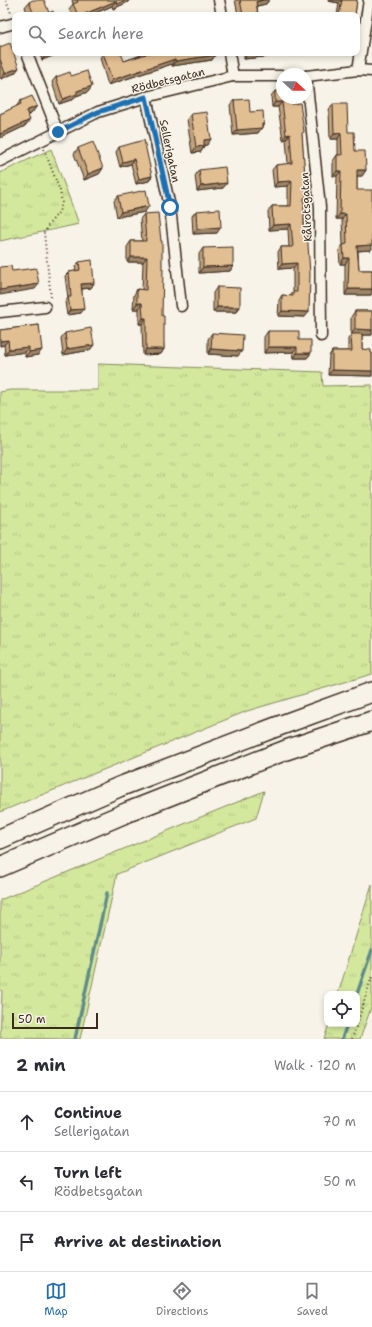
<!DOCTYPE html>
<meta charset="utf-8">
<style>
:root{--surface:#fff;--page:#f2f2f3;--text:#2b2b33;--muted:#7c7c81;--line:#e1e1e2;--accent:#1f6fb2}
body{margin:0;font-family:"Shantell Sans",sans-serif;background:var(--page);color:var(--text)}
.controls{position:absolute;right:12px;bottom:12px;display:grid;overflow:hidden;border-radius:8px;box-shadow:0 2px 6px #0003}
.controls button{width:36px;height:36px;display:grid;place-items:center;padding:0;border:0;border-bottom:1px solid var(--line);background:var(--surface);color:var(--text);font:20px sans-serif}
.compass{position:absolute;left:276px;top:68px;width:36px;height:36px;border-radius:50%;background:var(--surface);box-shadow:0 2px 6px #0003;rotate:112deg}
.scale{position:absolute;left:12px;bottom:10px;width:86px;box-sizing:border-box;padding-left:4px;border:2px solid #3b2a1e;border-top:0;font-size:11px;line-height:14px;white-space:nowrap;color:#3b2a1e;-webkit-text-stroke:3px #f7f3e8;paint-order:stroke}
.stop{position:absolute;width:12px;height:12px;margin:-9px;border:3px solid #1f6fb2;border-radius:50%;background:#fff}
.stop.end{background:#1f6fb2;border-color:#fff;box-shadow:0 1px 4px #0008}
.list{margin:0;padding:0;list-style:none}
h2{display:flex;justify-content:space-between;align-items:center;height:52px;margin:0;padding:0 16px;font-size:17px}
h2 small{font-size:13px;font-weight:400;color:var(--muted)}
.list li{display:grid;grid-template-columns:26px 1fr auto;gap:12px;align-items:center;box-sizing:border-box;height:60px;padding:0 16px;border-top:1px solid var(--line)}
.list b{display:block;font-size:15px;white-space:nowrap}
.list p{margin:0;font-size:13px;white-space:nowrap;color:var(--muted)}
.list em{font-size:13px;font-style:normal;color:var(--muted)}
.icon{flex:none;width:22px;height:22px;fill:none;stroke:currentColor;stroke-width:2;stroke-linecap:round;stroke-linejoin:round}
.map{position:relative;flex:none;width:372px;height:1039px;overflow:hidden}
.search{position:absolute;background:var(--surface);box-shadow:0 2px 6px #0003;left:12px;right:12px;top:12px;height:44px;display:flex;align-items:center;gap:10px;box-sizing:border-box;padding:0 14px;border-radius:8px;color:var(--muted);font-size:15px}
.sheet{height:232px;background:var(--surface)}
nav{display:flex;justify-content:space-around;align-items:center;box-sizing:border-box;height:56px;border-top:1px solid var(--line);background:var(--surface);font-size:11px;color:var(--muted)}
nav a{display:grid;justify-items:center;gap:2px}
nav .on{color:var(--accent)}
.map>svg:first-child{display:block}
.grass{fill:url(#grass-tufts);stroke:#87895e}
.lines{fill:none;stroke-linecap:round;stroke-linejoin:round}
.stream{stroke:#618b89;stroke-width:3.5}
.street-casing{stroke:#3b2a1e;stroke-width:13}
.highway-casing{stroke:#3b2a1e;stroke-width:22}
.path{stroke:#3b2a1e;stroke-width:2;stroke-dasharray:1 3;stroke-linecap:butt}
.street{stroke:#f7f3e8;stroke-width:10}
.highway{stroke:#f7f3e8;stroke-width:19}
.wall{fill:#c2a37e;stroke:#3b2a1e}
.shaded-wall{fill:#9e8567;stroke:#3b2a1e}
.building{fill:#e2be93;stroke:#3b2a1e}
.route{stroke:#1f6fb2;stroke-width:5}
.labels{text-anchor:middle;stroke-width:3;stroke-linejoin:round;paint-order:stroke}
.street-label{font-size:11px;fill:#3b2a1e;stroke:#f7f3e8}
</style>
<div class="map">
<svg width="372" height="1039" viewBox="0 0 372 1039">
<defs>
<pattern id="grass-tufts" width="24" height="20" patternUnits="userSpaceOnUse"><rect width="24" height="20" fill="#d3e89d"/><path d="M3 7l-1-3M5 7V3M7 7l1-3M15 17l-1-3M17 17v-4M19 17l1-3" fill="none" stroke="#b6c787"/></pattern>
</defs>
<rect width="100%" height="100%" fill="#f7f3e8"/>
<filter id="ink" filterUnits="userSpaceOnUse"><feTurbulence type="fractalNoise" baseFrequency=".025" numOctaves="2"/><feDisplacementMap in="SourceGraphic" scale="8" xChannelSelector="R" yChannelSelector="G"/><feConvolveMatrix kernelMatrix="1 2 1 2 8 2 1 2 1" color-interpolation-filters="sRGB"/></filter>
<g filter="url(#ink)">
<g class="grass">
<polygon points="51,149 79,224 0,241 0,173"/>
<polygon points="98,364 322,372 323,386 372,385 372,674 247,711 0,812 0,392 10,390 98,390"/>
<polygon points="264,791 256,818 117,874 80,1039 0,1038 2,991 0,990 0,900"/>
<polygon points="372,884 372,1005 360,1039 324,1039 329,1024 357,1024 357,994 338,994"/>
</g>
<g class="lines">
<g class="stream">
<polyline points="357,994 372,950"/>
<polyline points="75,1039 107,893"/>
<polyline points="342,1039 347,1024"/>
</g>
<g class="street-casing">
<g id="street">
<polyline points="219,0 222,15"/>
<polyline points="0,27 15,23"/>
<polyline points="27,53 58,132"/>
<polyline points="229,53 233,76"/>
<polyline points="358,70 369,0"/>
<polyline points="306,76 320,207 321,336"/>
<polyline points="306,76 358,70 372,71"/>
<polyline points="146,97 170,207 181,306"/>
<polyline points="0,161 98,112 146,97 233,76 282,76"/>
<polyline points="0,312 45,307"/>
</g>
</g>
<g class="highway-casing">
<g id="highway">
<polyline points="0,839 119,787 276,727 372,692"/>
<polyline points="0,867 128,812 286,750 372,721"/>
</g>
</g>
<g class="path">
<polyline points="6,0 11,13"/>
<polyline points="44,149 60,191 62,203 59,212 49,224 44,233 51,298"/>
<polyline points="357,1024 372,976"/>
<polyline points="352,1039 357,1024"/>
</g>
<use href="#street" class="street"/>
<use href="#highway" class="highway"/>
</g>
<g class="wall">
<polygon points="72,0 129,0 128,2 113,9 112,6 91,15 72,15 69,9 73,4"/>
<polygon points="235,0 269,0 266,4 257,6 258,15 238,15"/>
<polygon points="328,0 357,0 355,15 337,15 339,3 328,1"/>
<polygon points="29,2 49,13 54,15 28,15 25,7"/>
<polygon points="0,47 15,73 1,79 0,76"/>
<polygon points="39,53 57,53 55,55 42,60"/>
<polygon points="103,53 124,61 141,55 140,53 215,53 215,55 212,60 172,66 172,64 108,85 100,58"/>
<polygon points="244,53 275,53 273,56 244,59"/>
<polygon points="71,76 92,86 88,92 76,96 74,99 59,104 52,82 56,77"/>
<polygon points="275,91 292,104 302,136 306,198 304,202 305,317 278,316 279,300 282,295 290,296 293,292 293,268 279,269 278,252 281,247 289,247 288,229 269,230 268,211 272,206 288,206 288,186 274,187 272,170 276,165 288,164 286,139 283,140 278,107 272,107 271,96"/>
<polygon points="234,100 250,112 264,124 258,133 233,135 230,105"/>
<polygon points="20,101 32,113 28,115 25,126 0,138 0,114 16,107"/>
<polygon points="333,104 348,132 355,151 366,170 362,176 357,176 357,190 371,250 358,251 359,270 372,270 372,293 371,295 345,295 345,264 340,264 339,250 343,245 342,219 336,219 337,176 333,176 333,161 337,155 338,155 338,139 330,139 329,110"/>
<polygon points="191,114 207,145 204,145 201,152 192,153 187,119"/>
<polygon points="119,147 152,176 149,181 136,184 131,164 120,167 116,152"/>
<polygon points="78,148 103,168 99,174 84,180 74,154"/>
<polygon points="199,170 227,183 223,188 197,191 195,176"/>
<polygon points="118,196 145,212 117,217 114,201"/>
<polygon points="196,211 217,233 193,234 192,216"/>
<polygon points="144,214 162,316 164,349 161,354 143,355 142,324 139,324 139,309 133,309 134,295 137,289 142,290 143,262 127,262 127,247 131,241 142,241 140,219"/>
<polygon points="203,248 233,266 230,271 199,273 199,254"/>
<polygon points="79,262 94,283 91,288 82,289 81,313 67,315 65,302 68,298 65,276 69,272 76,271 75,266"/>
<polygon points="217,287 240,307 236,312 213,312 213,293"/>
<polygon points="355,311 372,311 372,335 362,335 362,349 372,353 372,376 328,375 329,356 332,351 348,351 348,339 351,335 351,317"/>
<polygon points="39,325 38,355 25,357 25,352 5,355 4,345 0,346 0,330"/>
<polygon points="268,331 299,340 311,353 307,358 294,358 293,352 264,353 264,337"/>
<polygon points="65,333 90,350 63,355 61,338"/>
<polygon points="212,333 238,356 208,354 208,339"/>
</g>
<g class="shaded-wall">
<polygon points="126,0 129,0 128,2 113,9 117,4"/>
<polygon points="263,0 269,0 266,4 252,7 256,2"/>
<polygon points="329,0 342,0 339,3 328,1"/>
<polygon points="116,1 112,6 91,15 82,15"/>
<polygon points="49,53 57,53 55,55 42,60 46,54"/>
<polygon points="248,53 275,53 273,56 244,59"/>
<polygon points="215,55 212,60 172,66 176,61"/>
<polygon points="175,59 172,64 108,85 112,80"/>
<polygon points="19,68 15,73 1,79 5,73"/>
<polygon points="92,86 88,92 76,96 74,99 59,104 63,99 77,91"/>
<polygon points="275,102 282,102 278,107 272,107"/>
<polygon points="37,106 32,113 21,118 26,111"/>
<polygon points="30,120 25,126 0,138 0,134"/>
<polygon points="262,124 264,124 258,133 233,135 237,130"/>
<polygon points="341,133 338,139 330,139 334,134"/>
<polygon points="290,134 286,139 283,140 286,135"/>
<polygon points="211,139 207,145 200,146 204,140"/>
<polygon points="204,146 201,152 192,153 196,147"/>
<polygon points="134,159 131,164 120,167 123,162"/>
<polygon points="103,168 99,174 84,180 88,174"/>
<polygon points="357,170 366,170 362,176 353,176"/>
<polygon points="337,171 341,171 337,176 333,176"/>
<polygon points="152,176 149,181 136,184 139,179"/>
<polygon points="292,181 288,186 274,187 277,182"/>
<polygon points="227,183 223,188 197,191 201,186"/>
<polygon points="149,206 145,212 117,217 121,212"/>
<polygon points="340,214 346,214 342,219 336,219"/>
<polygon points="291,224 288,229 269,230 273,225"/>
<polygon points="221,227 217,233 193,234 197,229"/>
<polygon points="372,245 372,249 371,250 354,251 357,246"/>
<polygon points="131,257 147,257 143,262 127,262"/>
<polygon points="344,258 349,258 345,264 340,264"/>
<polygon points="297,263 293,268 279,269 282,264"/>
<polygon points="233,266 230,271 199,273 203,267"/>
<polygon points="94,283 91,288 78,289 81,284"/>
<polygon points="39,284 35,289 0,295 0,290"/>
<polygon points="348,289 372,289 372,293 371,295 345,295"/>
<polygon points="137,303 142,303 139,309 133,309"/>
<polygon points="217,307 240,307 236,312 213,312"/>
<polygon points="84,309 81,313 67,315 70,310"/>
<polygon points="282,311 309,312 305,317 278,316"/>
<polygon points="143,318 146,318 142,324 139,324"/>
<polygon points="355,329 372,330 372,335 351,335"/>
<polygon points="8,340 4,345 0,346 0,341"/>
<polygon points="94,345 90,350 63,355 67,349"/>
<polygon points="29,347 25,352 5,355 9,349"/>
<polygon points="268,347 297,347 293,352 264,353"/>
<polygon points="146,349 164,349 161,354 143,355"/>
<polygon points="211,349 242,351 238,356 208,354"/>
<polygon points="42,350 38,355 25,357 29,352"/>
<polygon points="297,353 311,353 307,358 294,358"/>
<polygon points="332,370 372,371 372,376 328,375"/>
</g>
<g class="building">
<polygon points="33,0 44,0 49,13 53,11 54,15 34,15 29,2"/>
<polygon points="77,0 126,0 117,4 116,1 82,15 78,15 73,4 78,2"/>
<polygon points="240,0 263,0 256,2 258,15 243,15"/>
<polygon points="342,0 357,0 355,15 339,15"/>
<polygon points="10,43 19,68 5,73 0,59 0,47"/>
<polygon points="103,53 121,53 124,61 146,54 145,53 215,53 215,55 176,61 175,59 112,80"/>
<polygon points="87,71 92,86 77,91 77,94 63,99 56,77 70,72 71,76"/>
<polygon points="275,91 282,91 282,98 292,98 292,104 300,103 304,132 302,133 306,191 306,198 304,198 304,230 307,230 310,274 309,312 282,311 282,295 293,296 293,292 297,292 297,263 282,264 281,247 293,247 291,224 273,225 272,206 291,206 292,181 277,182 276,165 292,163 290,134 286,135 282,102 275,102"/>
<polygon points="32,96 37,106 26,111 30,120 0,134 0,114 21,104 20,101"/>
<polygon points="249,99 250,112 263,111 264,124 262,124 262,128 237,130 234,100"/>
<polygon points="333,104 347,104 348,132 354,132 355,151 365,151 366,170 357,170 357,190 372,190 372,245 357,246 359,270 372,270 372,289 348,289 349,258 344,258 343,245 347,244 346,214 340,214 341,171 337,171 337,155 342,155 341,133 334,134"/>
<polygon points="207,112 211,139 204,140 204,146 196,147 191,114"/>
<polygon points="144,140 152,176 139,179 134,159 123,162 119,147"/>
<polygon points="93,142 103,168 88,174 78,148"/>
<polygon points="225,167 227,183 201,186 199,170"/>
<polygon points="146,190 149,206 121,212 118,196"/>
<polygon points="220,209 221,227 197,229 196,211"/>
<polygon points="158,213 161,241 162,241 162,269 163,269 162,316 164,316 164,349 146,349 146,318 143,318 142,303 137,303 137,289 146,290 147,257 131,257 131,241 146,241 144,214"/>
<polygon points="233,247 233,266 203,267 203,248"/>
<polygon points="92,260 94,283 81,284 84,309 70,310 68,297 71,297 69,272 80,270 79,262"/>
<polygon points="11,266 12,271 36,268 39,284 0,290 0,267"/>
<polygon points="217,287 240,288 240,307 217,307"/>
<polygon points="355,311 372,311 372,330 355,329"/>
<polygon points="39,325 42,350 29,352 29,347 9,349 8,340 0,341 0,330"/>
<polygon points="91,328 94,345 67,349 65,333"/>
<polygon points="268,331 299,331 299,340 311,340 311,353 297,353 297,347 268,347"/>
<polygon points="212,333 243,335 242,351 211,349"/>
<polygon points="351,334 362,334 362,349 371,350 371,353 372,353 372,371 332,370 332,351 352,351"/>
</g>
</g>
<g class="lines" filter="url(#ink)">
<polyline class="route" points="58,132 98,112 146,97 170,207"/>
</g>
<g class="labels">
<g class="street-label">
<text transform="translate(168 80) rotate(-14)" y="4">Rödbetsgatan</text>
<text transform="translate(170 151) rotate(78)" y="4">Sellerigatan</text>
<text transform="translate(306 207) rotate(-93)" y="4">Kålrotsgatan</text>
</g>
</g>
</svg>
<div class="controls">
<button><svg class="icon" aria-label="locate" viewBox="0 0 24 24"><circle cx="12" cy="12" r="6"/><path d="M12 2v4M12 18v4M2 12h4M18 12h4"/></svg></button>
</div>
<svg class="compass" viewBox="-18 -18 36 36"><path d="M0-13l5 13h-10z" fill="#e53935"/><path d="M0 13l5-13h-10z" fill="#7c7c81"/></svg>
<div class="scale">50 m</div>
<div class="stop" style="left:170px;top:207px"></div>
<div class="stop end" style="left:58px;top:132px"></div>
<div class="search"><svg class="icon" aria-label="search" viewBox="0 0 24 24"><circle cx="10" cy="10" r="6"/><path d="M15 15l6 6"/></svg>Search here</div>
</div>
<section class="sheet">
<h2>2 min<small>Walk · 120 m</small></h2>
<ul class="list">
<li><svg class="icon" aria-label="ahead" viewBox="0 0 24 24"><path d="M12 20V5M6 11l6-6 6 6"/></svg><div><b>Continue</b><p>Sellerigatan</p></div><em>70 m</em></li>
<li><svg class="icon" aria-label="left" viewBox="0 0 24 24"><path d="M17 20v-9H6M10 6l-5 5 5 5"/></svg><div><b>Turn left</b><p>Rödbetsgatan</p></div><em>50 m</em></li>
<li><svg class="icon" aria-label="arrive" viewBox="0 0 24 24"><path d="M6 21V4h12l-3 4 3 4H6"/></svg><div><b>Arrive at destination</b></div></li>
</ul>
</section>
<nav>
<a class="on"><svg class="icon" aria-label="map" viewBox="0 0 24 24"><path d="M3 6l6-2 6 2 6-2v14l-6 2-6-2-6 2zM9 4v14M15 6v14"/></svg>Map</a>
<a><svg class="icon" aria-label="directions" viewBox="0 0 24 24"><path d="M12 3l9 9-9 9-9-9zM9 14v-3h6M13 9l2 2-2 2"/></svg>Directions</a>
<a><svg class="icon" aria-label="saved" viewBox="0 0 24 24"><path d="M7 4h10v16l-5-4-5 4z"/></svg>Saved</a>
</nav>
